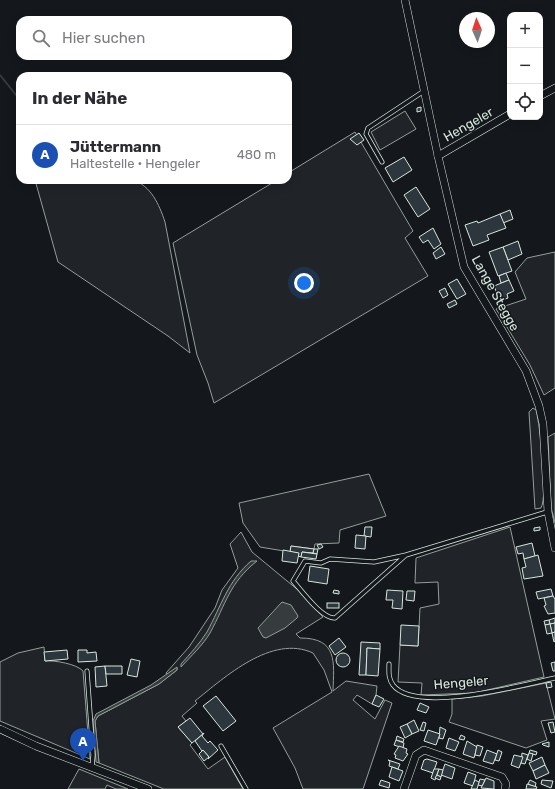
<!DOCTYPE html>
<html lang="de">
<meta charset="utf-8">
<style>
:root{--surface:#fff;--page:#f2f2f3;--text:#2b2b33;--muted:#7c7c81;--line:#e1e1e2;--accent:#8a6a3f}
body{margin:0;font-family:Rubik,sans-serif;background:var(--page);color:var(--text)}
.controls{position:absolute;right:12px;top:12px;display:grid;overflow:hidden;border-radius:8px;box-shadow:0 2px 10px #0003}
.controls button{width:36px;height:36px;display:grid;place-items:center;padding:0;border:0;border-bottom:1px solid var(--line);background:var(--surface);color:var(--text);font:20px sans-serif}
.compass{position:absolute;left:459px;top:12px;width:36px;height:36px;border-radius:50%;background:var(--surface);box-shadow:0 2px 10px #0003;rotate:357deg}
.you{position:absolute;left:304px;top:283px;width:14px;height:14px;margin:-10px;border:3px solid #fff;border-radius:50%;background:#1a73e8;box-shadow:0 0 0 6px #1a73e833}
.badge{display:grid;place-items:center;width:26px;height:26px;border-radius:50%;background:var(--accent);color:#fff;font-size:13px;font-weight:700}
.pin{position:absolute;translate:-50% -33px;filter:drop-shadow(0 1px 2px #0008)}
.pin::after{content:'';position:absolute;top:21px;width:14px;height:12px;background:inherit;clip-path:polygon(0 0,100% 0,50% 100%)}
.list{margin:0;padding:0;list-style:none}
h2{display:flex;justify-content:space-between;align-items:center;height:52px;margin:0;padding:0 16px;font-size:17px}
h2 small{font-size:13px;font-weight:400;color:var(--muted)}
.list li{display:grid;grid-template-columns:26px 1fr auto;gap:12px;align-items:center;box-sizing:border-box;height:60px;padding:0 16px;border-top:1px solid var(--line)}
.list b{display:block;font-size:15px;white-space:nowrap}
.list p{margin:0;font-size:13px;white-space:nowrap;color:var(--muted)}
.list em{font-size:13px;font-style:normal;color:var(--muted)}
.icon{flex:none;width:22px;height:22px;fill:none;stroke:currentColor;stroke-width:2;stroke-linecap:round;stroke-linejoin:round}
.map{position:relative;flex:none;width:555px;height:789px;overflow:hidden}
.search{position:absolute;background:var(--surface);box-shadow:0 2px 10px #0003;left:16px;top:16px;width:276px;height:44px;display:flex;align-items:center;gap:10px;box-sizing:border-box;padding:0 14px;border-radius:12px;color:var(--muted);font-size:15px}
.panel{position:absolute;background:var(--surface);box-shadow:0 2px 10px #0003;left:16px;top:72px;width:276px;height:112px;border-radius:12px}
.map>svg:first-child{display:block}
.green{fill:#202428;stroke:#939e99}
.water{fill:#363b3e;stroke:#939e99}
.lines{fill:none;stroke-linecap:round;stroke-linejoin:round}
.stream{stroke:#363b3e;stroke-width:2}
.building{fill:#2c363c;stroke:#d8e6dc}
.lane-casing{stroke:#d8e6dc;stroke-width:5}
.street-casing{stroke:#d8e6dc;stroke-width:8}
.lane{stroke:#14181c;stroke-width:3.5}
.street{stroke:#14181c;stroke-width:7}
.labels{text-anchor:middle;stroke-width:3;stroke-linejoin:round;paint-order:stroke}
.street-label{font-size:13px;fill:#d8e6dc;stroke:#14181c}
</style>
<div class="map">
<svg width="555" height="789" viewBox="0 0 555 789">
<rect width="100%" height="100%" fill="#14181c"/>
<g class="green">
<polygon points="405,111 416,129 380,150 371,132"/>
<polygon points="355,132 413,231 405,238 428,276 214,403 208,383 197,355 173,243 277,180 288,180 288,173"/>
<path d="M35,180H133C151,186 159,204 165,222L190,353L168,336L58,262Z"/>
<polygon points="555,252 555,388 544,395 530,365 496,309 526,299 515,272 527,258"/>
<path d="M533,408L536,410C540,425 548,496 541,508L535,509L529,412Z"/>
<polygon points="555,433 555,523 551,507 548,437"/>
<polygon points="369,474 386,516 340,530 339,543 315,544 314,549 291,546 290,552 260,547 243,523 239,503"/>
<polygon points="510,527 544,677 474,693 421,695 422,683 398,682 400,645 418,646 420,608 439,604 438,582 415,583 416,558"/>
<path d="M241,532L252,552L298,590L323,617L296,634L300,638C338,638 334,662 333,691L346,681L377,686L376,695L372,704L357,695L353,700L375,719L385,700L392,703L363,789H303L295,768L273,728L332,692L324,670L313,653C272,634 225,677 195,701L197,703L182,716L186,721L178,727L192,743L190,745L208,769L225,757L243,789H164L99,763L95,721L98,716L159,684L177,670V668L167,675L166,673L189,647L215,608L222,590L238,568L230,544Z"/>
<path d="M44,647L45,661C54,660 77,664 83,671L90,759L0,721V662L18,653Z"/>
<polygon points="546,683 555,719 541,721 547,740 526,748 449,722 452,714 452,699 482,696"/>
<polygon points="79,769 128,789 116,789 107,785 105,789 68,789"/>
</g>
<g class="water">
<path d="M251,561H257C229,583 226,604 210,633C203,645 191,656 181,667V664C190,654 200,643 207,632C221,606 228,581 251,561Z"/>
<polygon points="282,602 291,605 298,616 297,618 285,628 266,638 263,637 258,628"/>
<polygon points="177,667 177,670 159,684 98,716 95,721 99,763 96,762 93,721 96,714 151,685"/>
</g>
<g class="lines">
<polyline class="stream" points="0,75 20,100"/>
</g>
<g class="building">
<polygon points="421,107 421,111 417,112 417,108"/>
<polygon points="359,133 364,140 357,145 350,139"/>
<polygon points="404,157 412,170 393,182 385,168"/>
<polygon points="416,187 430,209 418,217 404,195"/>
<polygon points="510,210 513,219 503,223 500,214"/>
<polygon points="500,214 506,228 487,235 489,240 473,246 465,225 477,221 478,223"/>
<polygon points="433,228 441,244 434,249 428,240 423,243 419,237"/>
<polygon points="518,241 522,254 508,260 503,247"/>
<polygon points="441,247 445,254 436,259 433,253"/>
<polygon points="503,247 512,271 498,276 489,252"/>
<polygon points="506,273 509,280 501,283 499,276"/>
<polygon points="457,279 466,294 457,299 448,284"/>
<polygon points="509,280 514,291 507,294 508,298 500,301 494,286"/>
<polygon points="445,288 448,295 443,298 439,291"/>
<polygon points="455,300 457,304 449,308 447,304"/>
<polygon points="365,527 372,527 371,537 364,536"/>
<polygon points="540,527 540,530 534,531 534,528"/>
<polygon points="356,535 366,536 365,549 355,548"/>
<polygon points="532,543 535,556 524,559 523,553 518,554 516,547"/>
<polygon points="321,544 323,547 319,549 317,545"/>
<polygon points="291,546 314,549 313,553 302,552 301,557 298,556 298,553 290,552"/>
<polygon points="314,549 318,549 317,554 313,553"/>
<polygon points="283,550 299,553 297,563 282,561"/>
<polygon points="302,552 317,554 316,559 301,557"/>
<polygon points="538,555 543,576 524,579 522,568 526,567 524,559"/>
<polygon points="310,566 329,569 327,584 308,581"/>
<polygon points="551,589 553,596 538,599 536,592"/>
<polygon points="334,590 339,591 339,594 333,593"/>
<polygon points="387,590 403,591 402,609 392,608 393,600 386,600"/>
<polygon points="407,591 415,591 414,601 406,600"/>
<polygon points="553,596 555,599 555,613 548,614 544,606 546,605 544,598"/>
<rect x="327" y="603" width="12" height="5"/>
<polygon points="555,618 555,623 550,624 549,620"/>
<polygon points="549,620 550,624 545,625 544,621"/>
<polygon points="555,623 555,632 552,633 550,624"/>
<polygon points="550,624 552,633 547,634 545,625"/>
<polygon points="401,625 419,626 418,646 400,645"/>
<polygon points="555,632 555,641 554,642 552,633"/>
<polygon points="339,638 346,647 335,655 329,646"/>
<polygon points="361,642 380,643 380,649 367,648 366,675 359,675"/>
<polygon points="367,648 380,649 378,676 366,675"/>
<polygon points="67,650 68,659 45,661 44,652"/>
<polygon points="78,650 87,650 87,653 96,652 97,661 78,662"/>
<circle cx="343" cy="660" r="7"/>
<polygon points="131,659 140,661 137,677 127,675"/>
<polygon points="555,662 555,671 553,671 551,663"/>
<polygon points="105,666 107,686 96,687 95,667"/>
<polygon points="105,666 122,666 122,674 106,674"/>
<polygon points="551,682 552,687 547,688 546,683"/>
<polygon points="376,695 384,699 379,707 372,704"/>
<polygon points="216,696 236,721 223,731 203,706"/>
<polygon points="420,703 429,707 426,713 417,710"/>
<polygon points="190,718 203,734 192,743 178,727"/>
<polygon points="414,720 419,731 412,734 407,724"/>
<polygon points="423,722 426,723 424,731 420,730"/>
<polygon points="553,722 555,732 551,733 548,723"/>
<polygon points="407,724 412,734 405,738 400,727"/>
<polygon points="440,727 446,730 443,739 439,738"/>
<polygon points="428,730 440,734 436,745 424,741"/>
<polygon points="204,733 202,736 208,743 210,741 218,750 208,759 209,757 203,750 202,751 195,741"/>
<polygon points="461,735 465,737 464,740 459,739"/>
<polygon points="397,736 404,739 403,742 396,740"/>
<polygon points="449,738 459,742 455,751 446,748"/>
<polygon points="396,740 404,743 403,748 394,745"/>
<polygon points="467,741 477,747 474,758 463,754"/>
<polygon points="549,742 549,747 543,745 542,744"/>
<polygon points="477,745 483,747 480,756 475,755"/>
<polygon points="399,746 407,749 406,753 408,754 403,761 395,758 396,755 394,754"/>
<polygon points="203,750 209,757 204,761 199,754"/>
<polygon points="487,750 497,754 493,764 483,761"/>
<polygon points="498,750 502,752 499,761 495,760"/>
<polygon points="530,750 537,752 536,755 529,753"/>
<polygon points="522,753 528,755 525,764 521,763"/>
<polygon points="529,753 533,754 531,761 527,759"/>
<polygon points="514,755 523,757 519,768 511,765"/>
<polygon points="542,757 545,765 533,771 529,763"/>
<polygon points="427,759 437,762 433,773 421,769 424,760"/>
<polygon points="388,760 400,764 398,769 389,766 390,761"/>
<polygon points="445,764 455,768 452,779 441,775"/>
<polygon points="545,765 549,773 536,779 533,771"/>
<polygon points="392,767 403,771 399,781 389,777"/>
<polygon points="434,769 439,769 435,780 431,778"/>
<polygon points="439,769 443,770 441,777 437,775"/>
<polygon points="468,772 476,775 473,786 464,783"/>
<polygon points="437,775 441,777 440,780 435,778"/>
<polygon points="486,778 494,781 494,789 481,788"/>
<polygon points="480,779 485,780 482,786 478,785"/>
<polygon points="381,780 390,783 389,788 379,785"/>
<polygon points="475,780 479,782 477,789 471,789"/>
<polygon points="530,780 536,783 535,787 528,784"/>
<polygon points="542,780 553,781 551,788 541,784"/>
<polygon points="527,784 537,787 536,789 526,789"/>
</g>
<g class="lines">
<g class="lane-casing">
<g id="lane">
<polyline points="382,162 366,134 368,128 424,91"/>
<path d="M406,555L374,562L330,559L321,563L305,561L293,581C302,591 322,619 335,618L406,555L547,512"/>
<path d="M389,664C389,672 388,678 393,685C415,714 523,685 555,678"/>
<polyline points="87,671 93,755 92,768"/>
<polyline points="221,746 246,789"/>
</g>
</g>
<g class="street-casing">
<g id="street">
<polyline points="405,0 438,156 464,267 526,371 539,406 543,424 548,512 555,548"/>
<polyline points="540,96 555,88"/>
<polyline points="438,156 510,114"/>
<polyline points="0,729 36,746 148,789"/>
<polyline points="404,789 416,755 424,750 502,777 506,784 505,789"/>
</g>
</g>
<use href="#lane" class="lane"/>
<use href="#street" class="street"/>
</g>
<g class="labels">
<g class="street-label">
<text transform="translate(468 124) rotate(-30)" y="5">Hengeler</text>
<text transform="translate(496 293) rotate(61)" y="5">Lange Stegge</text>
<text transform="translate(461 682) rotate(-5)" y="5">Hengeler</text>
</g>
</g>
</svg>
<div class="controls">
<button>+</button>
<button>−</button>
<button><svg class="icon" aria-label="locate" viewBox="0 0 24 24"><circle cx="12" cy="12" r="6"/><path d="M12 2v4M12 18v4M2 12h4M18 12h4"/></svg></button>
</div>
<svg class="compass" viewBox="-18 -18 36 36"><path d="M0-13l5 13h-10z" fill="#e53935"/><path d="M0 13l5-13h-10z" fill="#7c7c81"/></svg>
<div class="you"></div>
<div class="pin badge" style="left:83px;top:761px;background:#1a4fb4">A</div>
<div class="search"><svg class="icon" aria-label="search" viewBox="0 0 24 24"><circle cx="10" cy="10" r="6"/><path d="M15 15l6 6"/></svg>Hier suchen</div>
<section class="panel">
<h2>In der Nähe<small></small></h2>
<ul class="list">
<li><span class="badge" style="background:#1a4fb4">A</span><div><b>Jüttermann</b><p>Haltestelle · Hengeler</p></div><em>480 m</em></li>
</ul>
</section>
</div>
